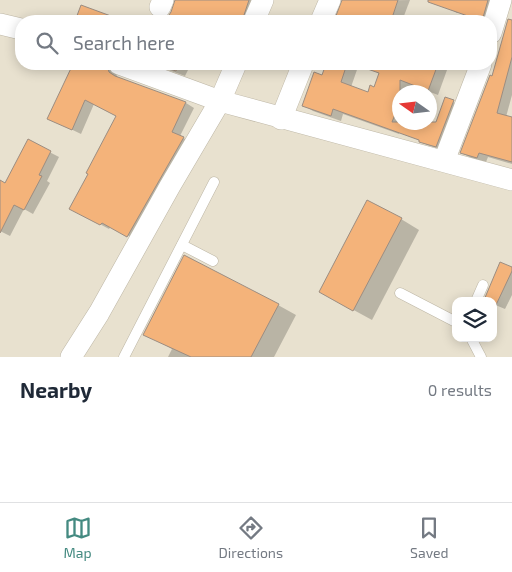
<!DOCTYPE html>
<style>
:root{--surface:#fff;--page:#f2f2f3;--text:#1f2937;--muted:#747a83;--line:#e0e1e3;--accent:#448a81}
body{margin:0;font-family:"Exo 2",sans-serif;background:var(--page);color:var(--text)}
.controls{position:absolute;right:15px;bottom:15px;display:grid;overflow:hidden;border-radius:10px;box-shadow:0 2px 12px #0003}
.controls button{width:45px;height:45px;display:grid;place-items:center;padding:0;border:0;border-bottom:1px solid var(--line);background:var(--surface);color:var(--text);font:25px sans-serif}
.compass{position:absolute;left:392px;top:85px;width:45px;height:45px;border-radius:50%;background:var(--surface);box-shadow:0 2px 12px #0003;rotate:284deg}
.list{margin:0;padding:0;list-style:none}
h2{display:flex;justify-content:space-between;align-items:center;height:65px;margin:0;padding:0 20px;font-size:21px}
h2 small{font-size:16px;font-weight:400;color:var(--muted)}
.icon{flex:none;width:28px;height:28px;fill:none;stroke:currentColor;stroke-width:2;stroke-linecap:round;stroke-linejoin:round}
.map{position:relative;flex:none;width:512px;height:357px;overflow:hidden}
.search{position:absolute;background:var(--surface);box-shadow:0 2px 12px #0003;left:15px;right:15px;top:15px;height:55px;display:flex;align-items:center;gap:12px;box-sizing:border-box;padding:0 18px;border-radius:20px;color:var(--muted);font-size:19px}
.sheet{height:145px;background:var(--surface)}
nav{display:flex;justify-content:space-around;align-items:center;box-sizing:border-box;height:70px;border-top:1px solid var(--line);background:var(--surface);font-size:14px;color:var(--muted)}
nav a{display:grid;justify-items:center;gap:2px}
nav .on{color:var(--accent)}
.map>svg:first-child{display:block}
.shadow{fill:#0003}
.building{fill:#f4b37a;stroke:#9c8d81}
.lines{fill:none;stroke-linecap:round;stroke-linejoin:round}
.service-casing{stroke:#bdb6a5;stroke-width:11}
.minor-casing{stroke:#bdb6a5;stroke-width:22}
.service{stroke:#fff;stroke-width:10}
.minor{stroke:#fff;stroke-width:21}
</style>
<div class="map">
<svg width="512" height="357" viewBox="0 0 512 357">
<rect width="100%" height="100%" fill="#e8e1cf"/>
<g class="shadow">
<polygon points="176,0 261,0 252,21 166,21 176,5"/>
<polygon points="410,0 402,21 336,21 343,1"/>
<polygon points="438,0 500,0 485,21 457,11 457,13"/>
<polygon points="512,33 512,95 506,117 512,118 512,164 488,157 486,162 471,158 462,153"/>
<polygon points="74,64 101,64 115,72 118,78 186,103 194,108 180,136 192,143 136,240 111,226 109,229 79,213 118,116 94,104 81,134 48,118"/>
<polygon points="152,64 191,64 185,76"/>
<polygon points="327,64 359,64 351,87 368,93 375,89 384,64 434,64 447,70 438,95 417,87 415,92 400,92 400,122 404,122 399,134 343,114 341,121 313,111 303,105 323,76"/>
<polygon points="453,102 460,106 443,150 427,145 420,141 436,126"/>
<polygon points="28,141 59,157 47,181 50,183 33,214 24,209 10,236 0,231 0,193"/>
<polygon points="401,219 419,230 372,320 339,302"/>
<polygon points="512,269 512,295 505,309 493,304 493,301 486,299"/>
<polygon points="278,305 296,315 274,357 168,357 172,349 145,334"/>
</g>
<g class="building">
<polygon points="175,0 249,0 242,21 165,21 171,12"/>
<polygon points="342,0 398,0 391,21 334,21"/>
<polygon points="428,0 488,0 482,21 428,2"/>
<polygon points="81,5 119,19 119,21 75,21"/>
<polygon points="508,19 512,20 512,57 497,113 512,117 512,162 479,153 477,158 460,153 490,75 492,76"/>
<polygon points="73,64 107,64 109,72 115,76 186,102 172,132 184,137 127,237 102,223 100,225 69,209 88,174 86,173 116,116 85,100 72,130 47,119"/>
<polygon points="155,64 179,64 176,71"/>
<polygon points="326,64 347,64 341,82 368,92 370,85 374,87 379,73 359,66 359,64 438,64 428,91 400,80 400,102 392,122 436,122 445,97 454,100 436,147 419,142 419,140 333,109 331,116 302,106 314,72 322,75"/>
<polygon points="28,139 51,151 39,175 42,176 24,210 14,205 0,233 0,180 5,183"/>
<polygon points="367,200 402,218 353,311 319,292"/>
<polygon points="184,255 279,304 251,357 191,357 143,335"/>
<polygon points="500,262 512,267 512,271 496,305 493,304 493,301 484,300"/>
</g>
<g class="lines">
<g class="service-casing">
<g id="service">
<polyline points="182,245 213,261"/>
<polyline points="400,293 456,322"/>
<polyline points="476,301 483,285"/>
<polyline points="471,338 481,357"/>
<polyline points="124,357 214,182"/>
</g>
</g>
<g class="minor-casing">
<g id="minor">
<polyline points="160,7 163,0"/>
<polyline points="254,21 263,0"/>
<polyline points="321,21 330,0"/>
<polyline points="0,24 21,29"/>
<polyline points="491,33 501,0"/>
<polyline points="119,64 220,101 512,180"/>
<polyline points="281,119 303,64"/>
<polyline points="444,161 481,64"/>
<polyline points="71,357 99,313 170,186 220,101 236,64"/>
</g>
</g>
<use href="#service" class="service"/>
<use href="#minor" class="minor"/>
</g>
</svg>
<div class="controls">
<button><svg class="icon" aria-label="layers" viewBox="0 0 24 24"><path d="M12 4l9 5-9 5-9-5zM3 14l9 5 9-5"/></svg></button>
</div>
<svg class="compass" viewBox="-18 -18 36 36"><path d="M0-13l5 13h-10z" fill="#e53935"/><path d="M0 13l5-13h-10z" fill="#747a83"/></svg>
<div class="search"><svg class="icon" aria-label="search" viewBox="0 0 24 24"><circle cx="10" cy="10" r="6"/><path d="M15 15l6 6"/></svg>Search here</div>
</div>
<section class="sheet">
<h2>Nearby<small>0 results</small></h2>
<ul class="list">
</ul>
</section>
<nav>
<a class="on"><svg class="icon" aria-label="map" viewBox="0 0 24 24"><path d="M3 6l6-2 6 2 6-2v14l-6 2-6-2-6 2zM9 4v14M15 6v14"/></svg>Map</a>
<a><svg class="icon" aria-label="directions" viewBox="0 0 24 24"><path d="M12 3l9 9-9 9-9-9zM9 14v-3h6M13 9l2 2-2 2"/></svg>Directions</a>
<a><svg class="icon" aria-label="saved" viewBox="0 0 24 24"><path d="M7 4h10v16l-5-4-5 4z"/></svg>Saved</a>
</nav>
